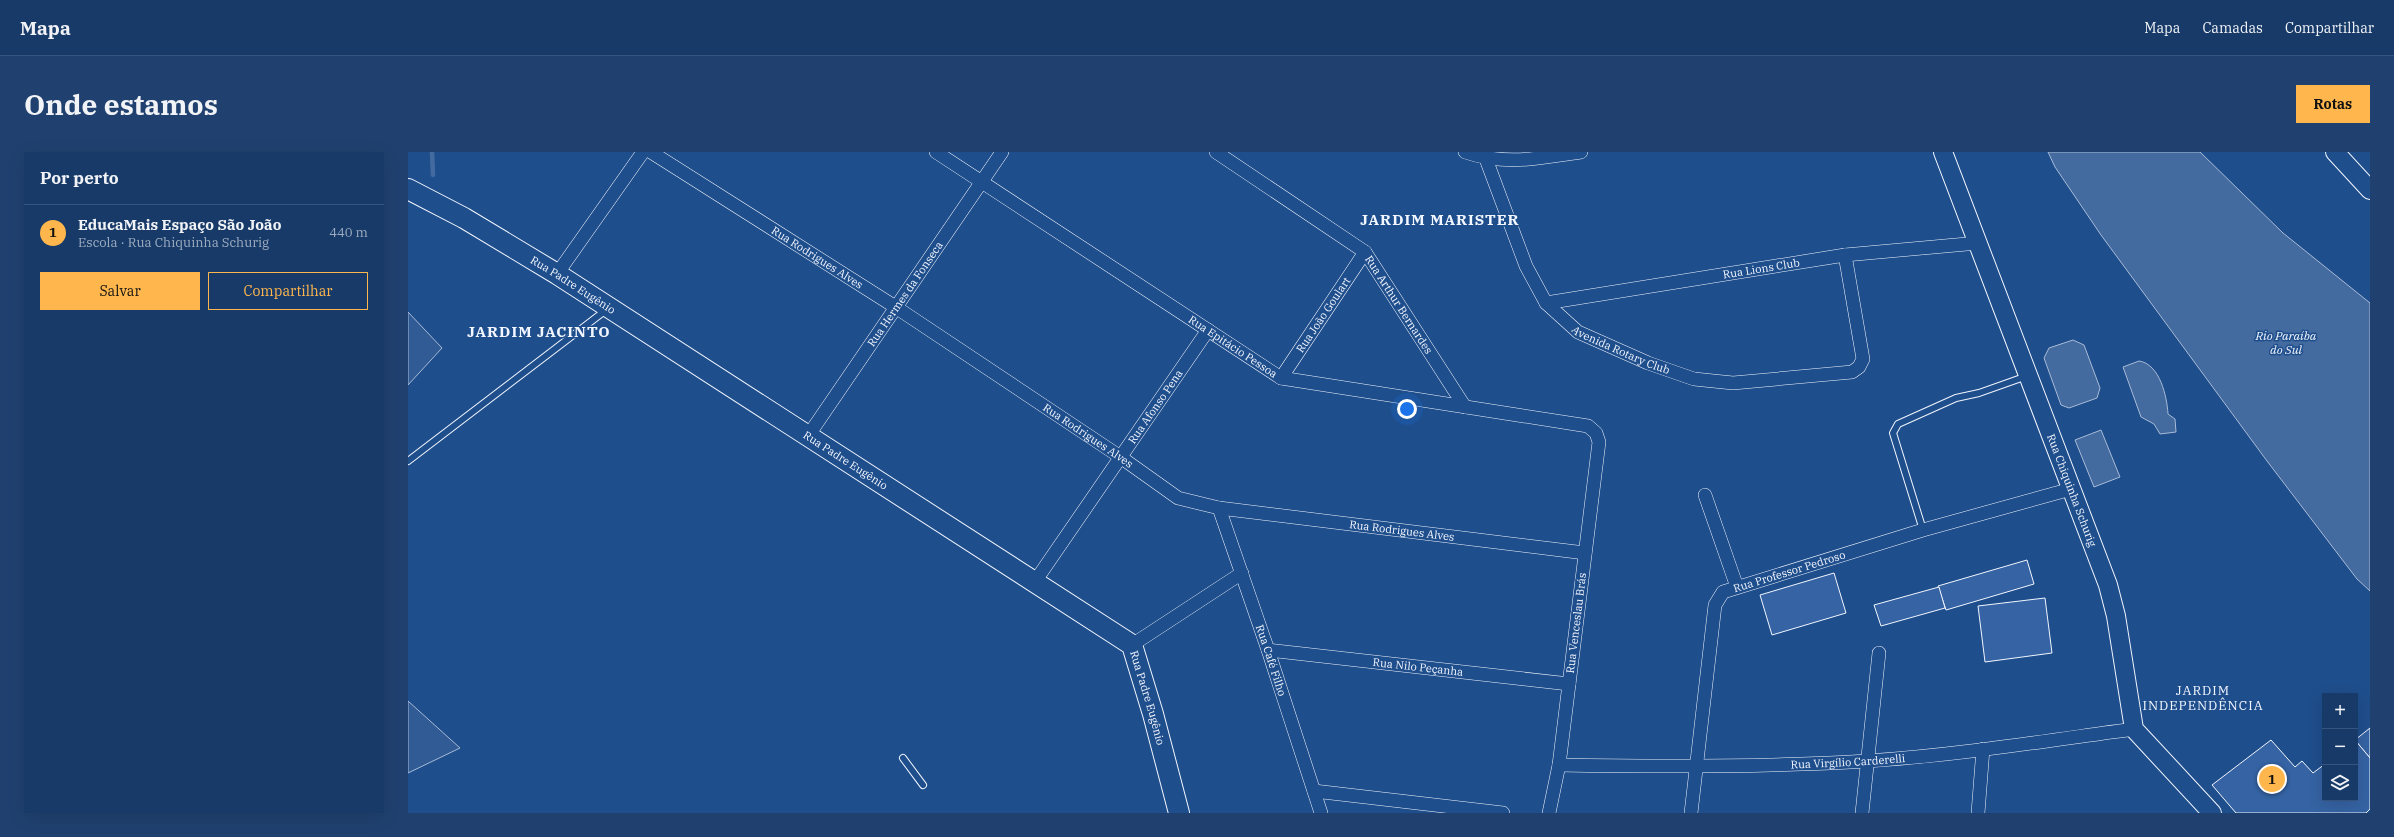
<!DOCTYPE html>
<html lang="pt">
<meta charset="utf-8">
<style>
:root{--surface:#173a69;--page:#20416f;--text:#f1f3f6;--muted:#9eadc0;--line:#36547d;--accent:#ffb74d}
body{margin:0;font-family:"IBM Plex Serif",serif;background:var(--page);color:var(--text)}
.controls{position:absolute;right:12px;bottom:12px;display:grid;overflow:hidden;border-radius:0px;box-shadow:0 4px 16px #0002}
.controls button{width:36px;height:36px;display:grid;place-items:center;padding:0;border:0;border-bottom:1px solid var(--line);background:var(--surface);color:var(--text);font:20px sans-serif}
.you{position:absolute;left:999px;top:257px;width:14px;height:14px;margin:-10px;border:3px solid #fff;border-radius:50%;background:#1a73e8;box-shadow:0 0 0 6px #1a73e833}
.badge{display:grid;place-items:center;width:26px;height:26px;border-radius:50%;background:var(--accent);color:#111;font-size:13px;font-weight:700}
.pin{position:absolute;translate:-50% -50%;border:2px solid #fff;box-shadow:0 1px 4px #0006}
.list{margin:0;padding:0;list-style:none}
h2{display:flex;justify-content:space-between;align-items:center;height:52px;margin:0;padding:0 16px;font-size:17px}
h2 small{font-size:13px;font-weight:400;color:var(--muted)}
.list li{display:grid;grid-template-columns:26px 1fr auto;gap:12px;align-items:center;box-sizing:border-box;height:56px;padding:0 16px;border-top:1px solid var(--line)}
.list b{display:block;font-size:15px;white-space:nowrap}
.list p{margin:0;font-size:13px;white-space:nowrap;color:var(--muted)}
.list em{font-size:13px;font-style:normal;color:var(--muted)}
.actions{display:flex;gap:8px;padding:12px 16px}
.actions a{flex:1;padding:9px 0;border:1px solid var(--accent);border-radius:0px;text-align:center;font-size:14px;color:var(--accent)}
.actions .main{background:var(--accent);color:#111}
.icon{flex:none;width:22px;height:22px;fill:none;stroke:currentColor;stroke-width:2;stroke-linecap:round;stroke-linejoin:round}
.map{position:relative;flex:none;width:1962px;height:661px;overflow:hidden;border-radius:0px}
header{display:flex;align-items:center;gap:24px;box-sizing:border-box;height:56px;padding:0 20px;background:var(--surface);border-bottom:1px solid var(--line)}
header strong{font-size:19px}
nav{display:flex;gap:22px;margin-inline-start:auto;font-size:14px}
.intro{display:flex;align-items:center;justify-content:space-between;box-sizing:border-box;height:96px;padding:0 24px}
h1{margin:0;font-size:28px}
.button{padding:10px 18px;border-radius:0px;background:var(--accent);color:#111;font-size:14px;font-weight:700}
main{display:flex;gap:24px;padding:0 24px}
aside{flex:1;background:var(--surface);border-radius:0px;box-shadow:0 4px 16px #0002}
.map>svg:first-child{display:block}
.built{fill:#305b95;stroke:#a8bbd7}
.water{fill:#446ba0;stroke:#a8bbd7}
.lines{fill:none;stroke-linecap:round;stroke-linejoin:round}
.stream{stroke:#446ba0;stroke-width:4.5}
.building{fill:#3563a3;stroke:#f2f6ff}
.lane-casing{stroke:#f2f6ff;stroke-width:8}
.street-casing{stroke:#f2f6ff;stroke-width:14}
.secondary-casing{stroke:#f2f6ff;stroke-width:20}
.primary-casing{stroke:#f2f6ff;stroke-width:22}
.lane{stroke:#1f4e8c;stroke-width:6}
.street{stroke:#1f4e8c;stroke-width:13}
.secondary{stroke:#1f4e8c;stroke-width:18}
.primary{stroke:#1f4e8c;stroke-width:20}
.labels{text-anchor:middle;stroke-width:3;stroke-linejoin:round;paint-order:stroke}
.street-label{font-size:11px;fill:#f2f6ff;stroke:#1f4e8c}
.water-label{font-size:12px;font-style:italic;fill:#f2f6ff;stroke:#1f4e8c}
.quarter-label{font-size:13px;letter-spacing:1px;fill:#f2f6ff;stroke:#1f4e8c}
.district-label{font-size:15px;font-weight:bold;letter-spacing:1px;fill:#f2f6ff;stroke:#1f4e8c}
</style>
<header>
<strong>Mapa</strong>
<nav><a>Mapa</a><a>Camadas</a><a>Compartilhar</a></nav>
</header>
<div class="intro"><h1>Onde estamos</h1><a class="button">Rotas</a></div>
<main>
<aside>
<h2>Por perto<small></small></h2>
<ul class="list">
<li><span class="badge">1</span><div><b>EducaMais Espaço São João</b><p>Escola · Rua Chiquinha Schurig</p></div><em>440 m</em></li>
</ul>
<div class="actions"><a class="main">Salvar</a><a>Compartilhar</a></div>
</aside>
<div class="map">
<svg width="1962" height="661" viewBox="0 0 1962 661">
<rect width="100%" height="100%" fill="#1f4e8c"/>
<g class="built">
<polygon points="0,160 34,196 0,233"/>
<polygon points="0,549 52,596 0,621"/>
</g>
<g class="water">
<polygon points="1640,0 1792,0 1875,81 1962,151 1962,439 1949,427 1859,309 1693,83 1647,15"/>
<polygon points="1665,188 1676,193 1692,236 1689,246 1661,256 1653,253 1636,206 1641,196"/>
<path d="M1731,209C1752,212 1759,245 1760,262L1767,267L1768,280L1752,282L1746,272L1733,265L1715,215Z"/>
<polygon points="1693,278 1712,325 1686,335 1667,288"/>
</g>
<g class="lines">
<polyline class="stream" points="24,0 25,23"/>
</g>
<g class="building">
<polygon points="1619,408 1626,432 1538,458 1530,434"/>
<polygon points="1426,421 1438,461 1364,483 1352,443"/>
<polygon points="1531,435 1537,456 1473,474 1466,453"/>
<polygon points="1637,446 1644,501 1577,510 1570,454"/>
<polygon points="1962,576 1962,606 1947,588"/>
<polygon points="1863,588 1887,615 1894,609 1905,621 1917,612 1917,646 1947,646 1947,588 1962,606 1962,657 1958,661 1828,661 1804,633"/>
</g>
<g class="lines">
<g class="lane-casing">
<g id="lane">
<polyline points="0,309 198,158"/>
<polyline points="1515,378 1485,281 1490,272 1548,246 1571,241 1619,224"/>
<polyline points="495,606 515,633"/>
</g>
</g>
<g class="street-casing">
<g id="street">
<path id="s1" d="M243,0L489,156L711,304L770,346L811,356L1177,401"/>
<path id="s2" d="M528,0L873,226L1180,274L1188,281L1191,290L1151,613L1141,661"/>
<path id="s3" d="M808,0L957,100L1057,255"/>
<path d="M1057,0C1098,14 1131,6 1173,0"/>
<path id="s4" d="M1078,7L1118,114L1138,151L1170,180L1240,211L1286,227L1325,231L1444,220L1451,215L1455,207L1437,103"/>
<polyline points="149,122 235,0"/>
<path id="s5" d="M1138,151L1437,103L1570,91"/>
<path id="s6" d="M873,226L957,100"/>
<path id="s7" d="M400,284L594,0"/>
<polyline points="1297,343 1329,435"/>
<path id="s8" d="M811,356L860,498L913,661"/>
<path id="s9" d="M626,431L800,178"/>
<polyline points="724,493 834,421"/>
<path id="s10" d="M860,498L1161,532"/>
<path id="s11" d="M1151,613C1254,615 1357,615 1459,609C1549,603 1637,589 1726,577"/>
<polyline points="906,639 1095,661"/>
<path id="s12" d="M1283,661L1307,453L1315,440L1515,378L1663,337"/>
<polyline points="1454,661 1471,501"/>
<polyline points="1570,661 1575,597"/>
</g>
</g>
<g class="secondary-casing">
<g id="secondary">
<path id="s13" d="M1535,0L1700,433L1708,464L1726,577L1804,661"/>
<polyline points="1927,0 1962,38"/>
</g>
</g>
<g class="primary-casing">
<g id="primary">
<path id="s14" d="M0,37L56,66L149,122L724,493L745,562L771,661"/>
</g>
</g>
<use href="#lane" class="lane"/>
<use href="#street" class="street"/>
<use href="#secondary" class="secondary"/>
<use href="#primary" class="primary"/>
</g>
<g class="labels">
<g class="street-label">
<text dy="4" stroke="none"><textPath href="#s1" startOffset="197">Rua Rodrigues Alves</textPath></text>
<text dy="4" stroke="none"><textPath href="#s5" startOffset="218">Rua Lions Club</textPath></text>
<text dy="4" stroke="none"><textPath href="#s14" startOffset="191">Rua Padre Eugênio</textPath></text>
<text dy="4" stroke="none"><textPath href="#s7" startOffset="172">Rua Hermes da Fonseca</textPath></text>
<text dy="4" stroke="none"><textPath href="#s3" startOffset="242">Rua Arthur Bernardes</textPath></text>
<text dy="4" stroke="none"><textPath href="#s6" startOffset="76">Rua João Goulart</textPath></text>
<text dy="4" stroke="none"><textPath href="#s2" startOffset="355">Rua Epitácio Pessoa</textPath></text>
<text dy="4" stroke="none"><textPath href="#s4" startOffset="246">Avenida Rotary Club</textPath></text>
<text dy="4" stroke="none"><textPath href="#s9" startOffset="214">Rua Afonso Pena</textPath></text>
<text dy="4" stroke="none"><textPath href="#s1" startOffset="521">Rua Rodrigues Alves</textPath></text>
<text dy="4" stroke="none"><textPath href="#s14" startOffset="515">Rua Padre Eugênio</textPath></text>
<text dy="4" stroke="none"><textPath href="#s13" startOffset="362">Rua Chiquinha Schurig</textPath></text>
<text dy="4" stroke="none"><textPath href="#s1" startOffset="857">Rua Rodrigues Alves</textPath></text>
<text dy="4" stroke="none"><textPath href="#s12" startOffset="294">Rua Professor Pedroso</textPath></text>
<text transform="translate(1168 471) rotate(-83)" y="4">Rua Venceslau Brás</text>
<text dy="4" stroke="none"><textPath href="#s8" startOffset="161">Rua Café Filho</textPath></text>
<text dy="4" stroke="none"><textPath href="#s10" startOffset="151">Rua Nilo Peçanha</textPath></text>
<text dy="4" stroke="none"><textPath href="#s14" startOffset="911">Rua Padre Eugênio</textPath></text>
<text dy="4" stroke="none"><textPath href="#s11" startOffset="289">Rua Virgílio Carderelli</textPath></text>
</g>
<g class="water-label">
<text x="1878" y="188">Rio Paraíba<tspan x="1878" dy="14">do Sul</tspan></text>
</g>
<g class="quarter-label">
<text x="1795" y="543">JARDIM<tspan x="1795" dy="15">INDEPENDÊNCIA</tspan></text>
</g>
<g class="district-label">
<text x="1032" y="73">JARDIM MARISTER</text>
<text x="131" y="185">JARDIM JACINTO</text>
</g>
</g>
</svg>
<div class="controls">
<button>+</button>
<button>−</button>
<button><svg class="icon" aria-label="layers" viewBox="0 0 24 24"><path d="M12 4l9 5-9 5-9-5zM3 14l9 5 9-5"/></svg></button>
</div>
<div class="you"></div>
<div class="pin badge" style="left:1864px;top:627px">1</div>
</div>
</main>
